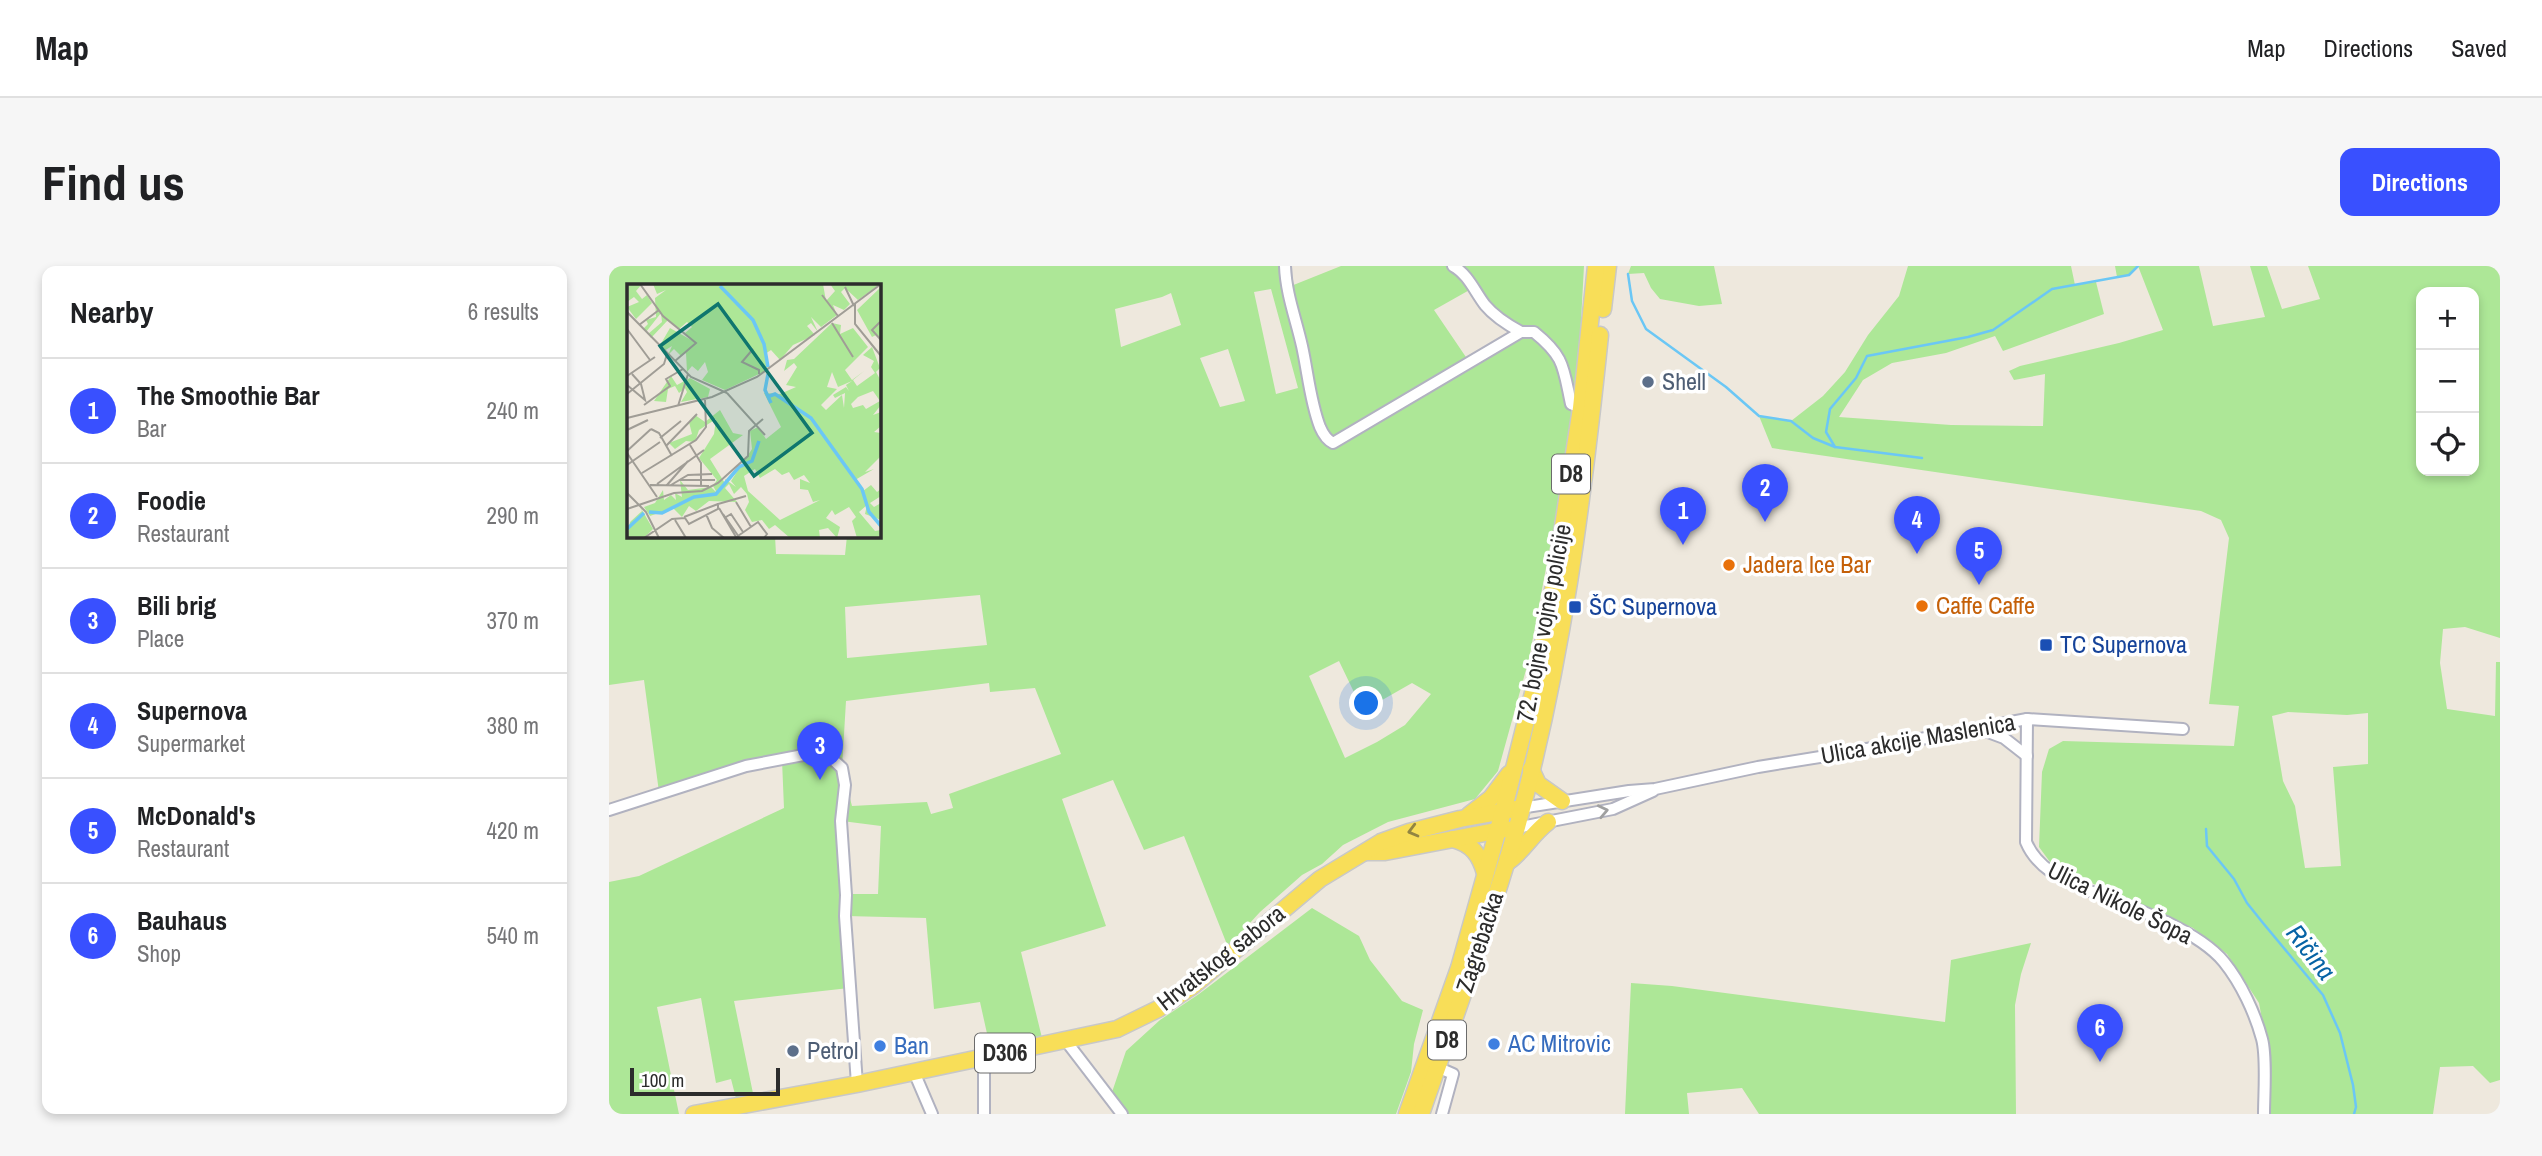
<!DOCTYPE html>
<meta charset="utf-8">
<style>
:root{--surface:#fff;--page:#f6f6f6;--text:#202124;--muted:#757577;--line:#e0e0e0;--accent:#3950ff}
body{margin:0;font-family:"Archivo Narrow",sans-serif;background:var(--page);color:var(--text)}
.controls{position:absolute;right:21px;top:21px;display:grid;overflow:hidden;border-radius:14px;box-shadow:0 4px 10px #0003}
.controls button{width:63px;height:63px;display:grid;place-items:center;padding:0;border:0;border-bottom:2px solid var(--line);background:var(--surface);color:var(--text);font:35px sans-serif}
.scale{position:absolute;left:21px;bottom:18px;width:150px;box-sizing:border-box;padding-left:7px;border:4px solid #2c2c2c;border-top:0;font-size:19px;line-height:24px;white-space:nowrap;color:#2c2c2c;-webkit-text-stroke:5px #fff;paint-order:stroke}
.you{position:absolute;left:758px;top:438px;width:24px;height:24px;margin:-18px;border:5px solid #fff;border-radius:50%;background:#1a73e8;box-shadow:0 0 0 10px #1a73e833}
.badge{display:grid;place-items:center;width:46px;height:46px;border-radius:50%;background:var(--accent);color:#fff;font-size:23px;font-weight:700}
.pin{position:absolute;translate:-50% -58px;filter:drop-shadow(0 2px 4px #0008)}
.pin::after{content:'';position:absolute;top:37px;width:24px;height:21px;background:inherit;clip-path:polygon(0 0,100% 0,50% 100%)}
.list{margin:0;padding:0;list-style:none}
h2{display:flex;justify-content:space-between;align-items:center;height:91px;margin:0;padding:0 28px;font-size:30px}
h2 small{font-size:23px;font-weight:400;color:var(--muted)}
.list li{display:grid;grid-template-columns:46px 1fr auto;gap:21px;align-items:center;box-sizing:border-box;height:105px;padding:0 28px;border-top:2px solid var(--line)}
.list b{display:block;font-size:26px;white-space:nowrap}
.list p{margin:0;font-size:23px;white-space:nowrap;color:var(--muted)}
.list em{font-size:23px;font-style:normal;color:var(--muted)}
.icon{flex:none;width:38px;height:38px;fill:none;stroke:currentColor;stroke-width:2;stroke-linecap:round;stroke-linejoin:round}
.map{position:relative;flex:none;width:1891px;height:848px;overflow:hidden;border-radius:14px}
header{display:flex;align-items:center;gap:42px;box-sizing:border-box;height:98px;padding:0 35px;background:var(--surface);border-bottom:2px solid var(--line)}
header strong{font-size:33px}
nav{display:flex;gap:38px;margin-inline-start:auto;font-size:24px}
.intro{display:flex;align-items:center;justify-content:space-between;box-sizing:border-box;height:168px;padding:0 42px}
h1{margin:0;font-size:49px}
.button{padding:18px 32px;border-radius:14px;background:var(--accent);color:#fff;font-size:24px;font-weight:700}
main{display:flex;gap:42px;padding:0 42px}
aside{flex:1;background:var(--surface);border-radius:14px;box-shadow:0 4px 10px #0003}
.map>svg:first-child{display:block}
.green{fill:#ade797;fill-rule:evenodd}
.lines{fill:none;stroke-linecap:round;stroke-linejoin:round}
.stream{stroke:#6bc7f5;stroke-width:2.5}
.minor-casing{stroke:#b1b2c0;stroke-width:14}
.primary-casing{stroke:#c8c8c8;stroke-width:19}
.minor{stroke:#fff;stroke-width:10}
.primary{stroke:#f8de58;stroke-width:16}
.oneway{stroke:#a0a0a0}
.oneway2{stroke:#928542}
.service-dot{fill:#5c6f8a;stroke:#fff;stroke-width:2.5}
.food-dot{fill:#e8710a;stroke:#fff;stroke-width:2.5}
.transit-dot{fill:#1a4fb4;stroke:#fff;stroke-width:2.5}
.shop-dot{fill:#3f7fe0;stroke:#fff;stroke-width:2.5}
.labels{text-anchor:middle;stroke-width:7;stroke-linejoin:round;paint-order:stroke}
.shield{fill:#fff;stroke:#6b6b6b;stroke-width:2}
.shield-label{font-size:23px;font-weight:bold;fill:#2c2c2c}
.service-label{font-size:24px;fill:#4e5e75;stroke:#fff;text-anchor:start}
.food-label{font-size:24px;fill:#c56008;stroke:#fff;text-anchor:start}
.transit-label{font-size:24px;fill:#164399;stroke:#fff;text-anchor:start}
.street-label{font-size:24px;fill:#2c2c2c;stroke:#fff}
.shop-label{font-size:24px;fill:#366cbe;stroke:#fff;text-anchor:start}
.water-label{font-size:26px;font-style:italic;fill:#0663a5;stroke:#fff}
.inset-river{fill:none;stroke:#6bc7f5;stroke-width:3.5}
.inset-road{fill:none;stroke:#a09d96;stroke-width:2}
.view{fill:#0f766e;fill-opacity:0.15;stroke:#0f766e;stroke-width:3.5}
.inset-edge{fill:none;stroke:#2c2c2c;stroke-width:3.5}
</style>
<header>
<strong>Map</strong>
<nav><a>Map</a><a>Directions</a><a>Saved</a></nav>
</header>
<div class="intro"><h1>Find us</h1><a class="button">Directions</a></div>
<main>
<aside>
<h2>Nearby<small>6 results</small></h2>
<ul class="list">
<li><span class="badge">1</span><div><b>The Smoothie Bar</b><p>Bar</p></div><em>240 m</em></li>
<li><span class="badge">2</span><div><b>Foodie</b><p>Restaurant</p></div><em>290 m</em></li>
<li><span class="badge">3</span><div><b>Bili brig</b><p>Place</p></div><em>370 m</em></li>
<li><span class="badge">4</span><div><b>Supernova</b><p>Supermarket</p></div><em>380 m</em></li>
<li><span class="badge">5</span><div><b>McDonald's</b><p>Restaurant</p></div><em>420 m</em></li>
<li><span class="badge">6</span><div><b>Bauhaus</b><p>Shop</p></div><em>540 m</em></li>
</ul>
</aside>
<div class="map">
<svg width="1891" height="848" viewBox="0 0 1891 848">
<rect width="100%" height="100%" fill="#eee8dd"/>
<g class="green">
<path d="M0,0H673L677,22L732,0H975L969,111L951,227L920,393L889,505L866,533L779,556L734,579L713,598L693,609L651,646L619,681L575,570L535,584L504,514L453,533L497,660L412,686L435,780L383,790L371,736L325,743L317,652L237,650L240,722L125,735L146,837L129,840L122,813L107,817L92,732L48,741L70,848H0V616L30,610L175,542L173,494L50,526L35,414L0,419ZM19,19H270V270H238L236,289L167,288L166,270H19ZM864,22L912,67L861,97L825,44ZM662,23L689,122L667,128L645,26ZM562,27L572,59L512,81L506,43L553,31ZM619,83L636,135L611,141L591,92ZM371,329L378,379L238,392L236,341ZM730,395L754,445L803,417L822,428L796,459L768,476L736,492L700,410ZM380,417L381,426L426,422L452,488L340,528L344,542L322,548L318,536L243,540L233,502L237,435ZM233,555L272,560L269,628H237Z"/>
<polygon points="1022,0 1105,0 1113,38 1090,40 1051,33 1042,22 1035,7 1019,8"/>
<path d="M1299,0H1462L1466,19L1487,16L1495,48L1394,85L1386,70L1337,87L1283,97L1254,114L1230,151L1342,159L1434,160L1436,108L1405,114L1400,105L1411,100L1510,77L1554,64L1529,0L1520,9L1508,11L1506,0H1590L1604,60L1656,51L1641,0H1658L1673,43L1711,33L1699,0H1891V372L1856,361L1834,363L1831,397L1838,443L1886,450L1887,396H1891V814L1881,817L1864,800L1831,801L1824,848H1660L1655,764L1650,737L1618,688L1584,662L1444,600L1430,581L1433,506L1440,483L1454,475L1625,480L1630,440L1600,438L1620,272L1612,254L1592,245L1163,182L1150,150L1182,155L1214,130L1236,106L1259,69L1290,30ZM1812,26H1865V205H1812ZM1679,446L1738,449L1759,447V498L1724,501L1732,600L1696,602L1686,540L1674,515L1663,450Z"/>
<polygon points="703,642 750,670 761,694 793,735 814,744 805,778 802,806 787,848 513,848 501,832 517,785 551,754 590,728"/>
<polygon points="1422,677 1412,708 1406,739 1407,848 1150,848 1133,822 1078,827 1080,848 1016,848 1022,717 1063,720 1336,756 1342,694"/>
</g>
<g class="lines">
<g class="stream">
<polyline points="1019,8 1023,35 1037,63 1117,121 1150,150 1182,155 1204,172 1226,181 1313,192"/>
<polyline points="1226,181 1217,166 1221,143 1247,112 1258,90 1359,71 1384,64 1443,23 1520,9 1529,0"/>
<polyline points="1597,563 1598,580 1625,613 1638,637 1654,657 1714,729 1731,767 1744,819 1747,841 1745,848"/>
</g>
<g class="minor-casing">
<g id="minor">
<path d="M676,0C677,28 687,53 693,80C699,107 701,135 711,161C714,168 718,174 724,177L912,66H925C956,91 954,101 962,138L972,142"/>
<path d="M844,0C859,8 866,26 876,39C886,51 899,59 912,66"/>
<path d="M1418,453L1417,576C1428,602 1453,614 1478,624C1518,639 1588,663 1615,696C1632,717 1646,747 1653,773C1658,791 1655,828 1655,848"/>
<polyline points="1371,463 1395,472 1418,490"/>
<polyline points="912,542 1020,525 1046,523 1149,501 1242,486 1418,453 1574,463"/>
<polyline points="0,544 137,500 205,487 220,490 233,502 236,519 232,555 237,629 236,650 248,818"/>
<polyline points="907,562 1004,543 1044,525"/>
<polyline points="457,775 513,848"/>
<polyline points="828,801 844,808 833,848"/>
<polyline points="305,806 323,848"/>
<polyline points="375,848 375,791"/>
</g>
</g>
<g class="primary-casing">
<g id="primary">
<polyline points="994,43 999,0"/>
<polyline points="922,503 929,518 953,535"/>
<polyline points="860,549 882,532 900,508"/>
<path d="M844,573C863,578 871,589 876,607"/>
<polyline points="758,586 776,586 897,563"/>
<path d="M900,595C914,585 923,568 939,556"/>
<polyline points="85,848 248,818 508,763 549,743 585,719 711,613 772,576 800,566 851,553 912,542"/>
<polyline points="798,848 850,702 894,546 927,415 946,313 972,142 987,0"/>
<path d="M812,848C845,753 880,658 908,561C953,400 974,234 991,69"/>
</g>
</g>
<use href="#minor" class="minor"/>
<use href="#primary" class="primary"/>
</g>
<defs><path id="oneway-chevron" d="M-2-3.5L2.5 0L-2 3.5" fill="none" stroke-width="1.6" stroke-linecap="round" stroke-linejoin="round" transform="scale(1.75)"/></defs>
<use class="oneway" href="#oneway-chevron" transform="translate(994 545) rotate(-12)"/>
<use class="oneway2" href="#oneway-chevron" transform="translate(804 565) rotate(165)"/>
<g class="service-dot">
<circle cx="1039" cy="116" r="7"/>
<circle cx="184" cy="785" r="7"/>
</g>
<g class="food-dot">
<circle cx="1120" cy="299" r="7"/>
<circle cx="1313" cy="340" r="7"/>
</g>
<g class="transit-dot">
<rect x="959" y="334" width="14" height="14" rx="3.5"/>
<rect x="1430" y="372" width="14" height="14" rx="3.5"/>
</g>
<g class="shop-dot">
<circle cx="885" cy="778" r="7"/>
<circle cx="271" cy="780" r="7"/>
</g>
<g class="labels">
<g class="shield">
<rect x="943" y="188.5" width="38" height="39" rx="5"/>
<rect x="819" y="754.5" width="38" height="39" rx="5"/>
<rect x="366" y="767.5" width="60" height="39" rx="5"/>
</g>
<g class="shield-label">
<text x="962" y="216">D8</text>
<text x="838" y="782">D8</text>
<text x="396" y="795">D306</text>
</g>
<g class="service-label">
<text x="1053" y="124">Shell</text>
<text x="198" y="793">Petrol</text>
</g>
<g class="food-label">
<text x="1134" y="307">Jadera Ice Bar</text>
<text x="1327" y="348">Caffe Caffe</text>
</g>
<g class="transit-label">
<text x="980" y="349">ŠC Supernova</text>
<text x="1451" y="387">TC Supernova</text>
</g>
<g class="street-label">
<text transform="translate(935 357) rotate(-79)" y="8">72. bojne vojne policije</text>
<text transform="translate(1309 473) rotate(-10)" y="8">Ulica akcije Maslenica</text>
<text transform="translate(1511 637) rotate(26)" y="8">Ulica Nikole Šopa</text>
<text transform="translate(871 676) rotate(-72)" y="8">Zagrebačka</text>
<text transform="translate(612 692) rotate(-38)" y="8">Hrvatskog sabora</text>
</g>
<g class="shop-label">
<text x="899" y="786">AC Mitrovic</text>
<text x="285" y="788">Ban</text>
</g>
<g class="water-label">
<text transform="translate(1702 686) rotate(52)" y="9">Ričina</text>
</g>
</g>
<g transform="translate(18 18)">
<rect width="254" height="254" fill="#eee8dd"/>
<path d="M0,0H15L9,7L15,15L20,11L25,19L9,35L0,23L12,18L7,13L0,18ZM26,0H196L199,17L208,7L203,0H253L231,16L218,4L214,8L223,20L217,26L206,21L210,31L194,43L184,33L191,48L184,39L180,42L188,51L166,61L153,76L144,66L138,70L141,86L98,106L75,96L81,88L78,78L71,87L65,82L60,88L59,69L54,72L47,65L41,71L45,62L37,67L32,63L43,44L66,57L58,49L65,43L60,38L52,45L41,36L24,54L21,50L35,38L34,29L19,48L16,45L21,40L19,36L29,33L28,14L39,6L30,10ZM254,3V56L249,51L245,53L230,26ZM205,39L214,41L213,50L226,44L241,63L218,86L225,96L237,87L226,96L230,102L248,89L244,83L247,77L236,71L245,63L253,84L249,88L254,97V121L246,131L254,128V142L247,148L254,149V172L238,188L247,185L228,196L236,207L244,201L250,208L254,205V212L243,219L247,223L254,219V236L238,230L240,221L232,228L248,247L254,246L252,254H230L225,237L229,233L222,223L208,231L205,226L199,234L213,243L210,254L201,244L192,246L193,254H163L148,241L142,245L135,236L125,238L118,226L122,218L120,210L114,203L107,210L102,200L98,204L110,218L82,217L69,227L62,222L55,233L46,224L23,232L17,223L28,219L36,206L37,216L44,211L49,216L48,209L55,213L53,196L61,206L84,203L90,209L86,202L90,196L72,174L87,150L89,135L72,146L68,158L59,157L48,165L42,159L65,150L62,138L68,131L78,138L93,126L106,149L116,151L83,175L99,201L98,195L109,203L104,197L125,165L123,147L131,143L139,155L154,143L137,109L153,110L169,103L159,101L170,83L167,79L157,87L160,76L167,75ZM205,88L211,103L225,97L219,101L222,107L219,103L206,111L208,114L218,109L217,124L215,111L199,126L194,121L210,105L200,103ZM246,107L253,117L239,125L236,121L226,124L224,120L231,113ZM128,185L133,194L148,185L155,191L162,188L167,196L177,191L183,199L173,195V205L181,206L186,218L193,216L153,236L121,207L117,192ZM44,92L50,101L63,94L83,105L81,113L54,118L60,108L58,104L52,109L48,102L41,105L39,118L27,117ZM12,221L26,245L17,254H0L3,238L15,227Z" fill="#ade797" fill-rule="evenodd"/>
<path class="inset-river" d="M93,2L126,36L137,60L141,83M141,90L138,106L144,119M140,113L148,110L184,134L235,205L242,228L254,242M22,228L35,229L67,213L89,210L112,183L125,177L132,157M0,245L17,229"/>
<path class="inset-road" d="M13,0L36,32L69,59L48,77M218,3L227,22M195,11L211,32M228,20V40L254,72M0,28L64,93L100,109M253,38L245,46L254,56M205,39L226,73M12,41L32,26M0,45L23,76M126,65L115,78L132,86V90M0,92L28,73M0,101L18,116L14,100L5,90M100,109L138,151M0,110L37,80L40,70M17,121L43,102L39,95L56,85M51,122L61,90M0,134L85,113L130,93L254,0M24,145L32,149L45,172M0,146L21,136M33,154L54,137M63,161L74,179V202M39,162L70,130M0,167L24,145M0,169L30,213M0,181L33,158M15,189L69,156L79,143L78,116M53,196H88M30,200L77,166M23,201L82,202M40,201L61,177M44,201L61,191L85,190M0,209L19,228L32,254M109,218L124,243M92,224L109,253M0,225L47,209L75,207L91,199L121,172L122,147L136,135M79,230L85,244L97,254M96,230L112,253M57,233L91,220M99,233L104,230L116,248M48,236L59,254M17,254L45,235L58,234L62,240L91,225V220L119,212M108,254L131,238L140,250L137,254"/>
<path class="view" d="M91,20L185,149L127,192L33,62Z"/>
<rect width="254" height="254" class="inset-edge"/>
</g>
</svg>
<div class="controls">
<button>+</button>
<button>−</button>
<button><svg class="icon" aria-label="locate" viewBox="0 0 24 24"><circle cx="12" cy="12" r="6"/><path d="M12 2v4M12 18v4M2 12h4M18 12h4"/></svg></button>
</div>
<div class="scale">100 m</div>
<div class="you"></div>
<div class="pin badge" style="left:1074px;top:279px">1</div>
<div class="pin badge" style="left:1156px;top:256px">2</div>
<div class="pin badge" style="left:211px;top:514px">3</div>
<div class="pin badge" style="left:1308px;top:288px">4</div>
<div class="pin badge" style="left:1370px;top:319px">5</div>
<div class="pin badge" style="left:1491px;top:796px">6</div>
</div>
</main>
